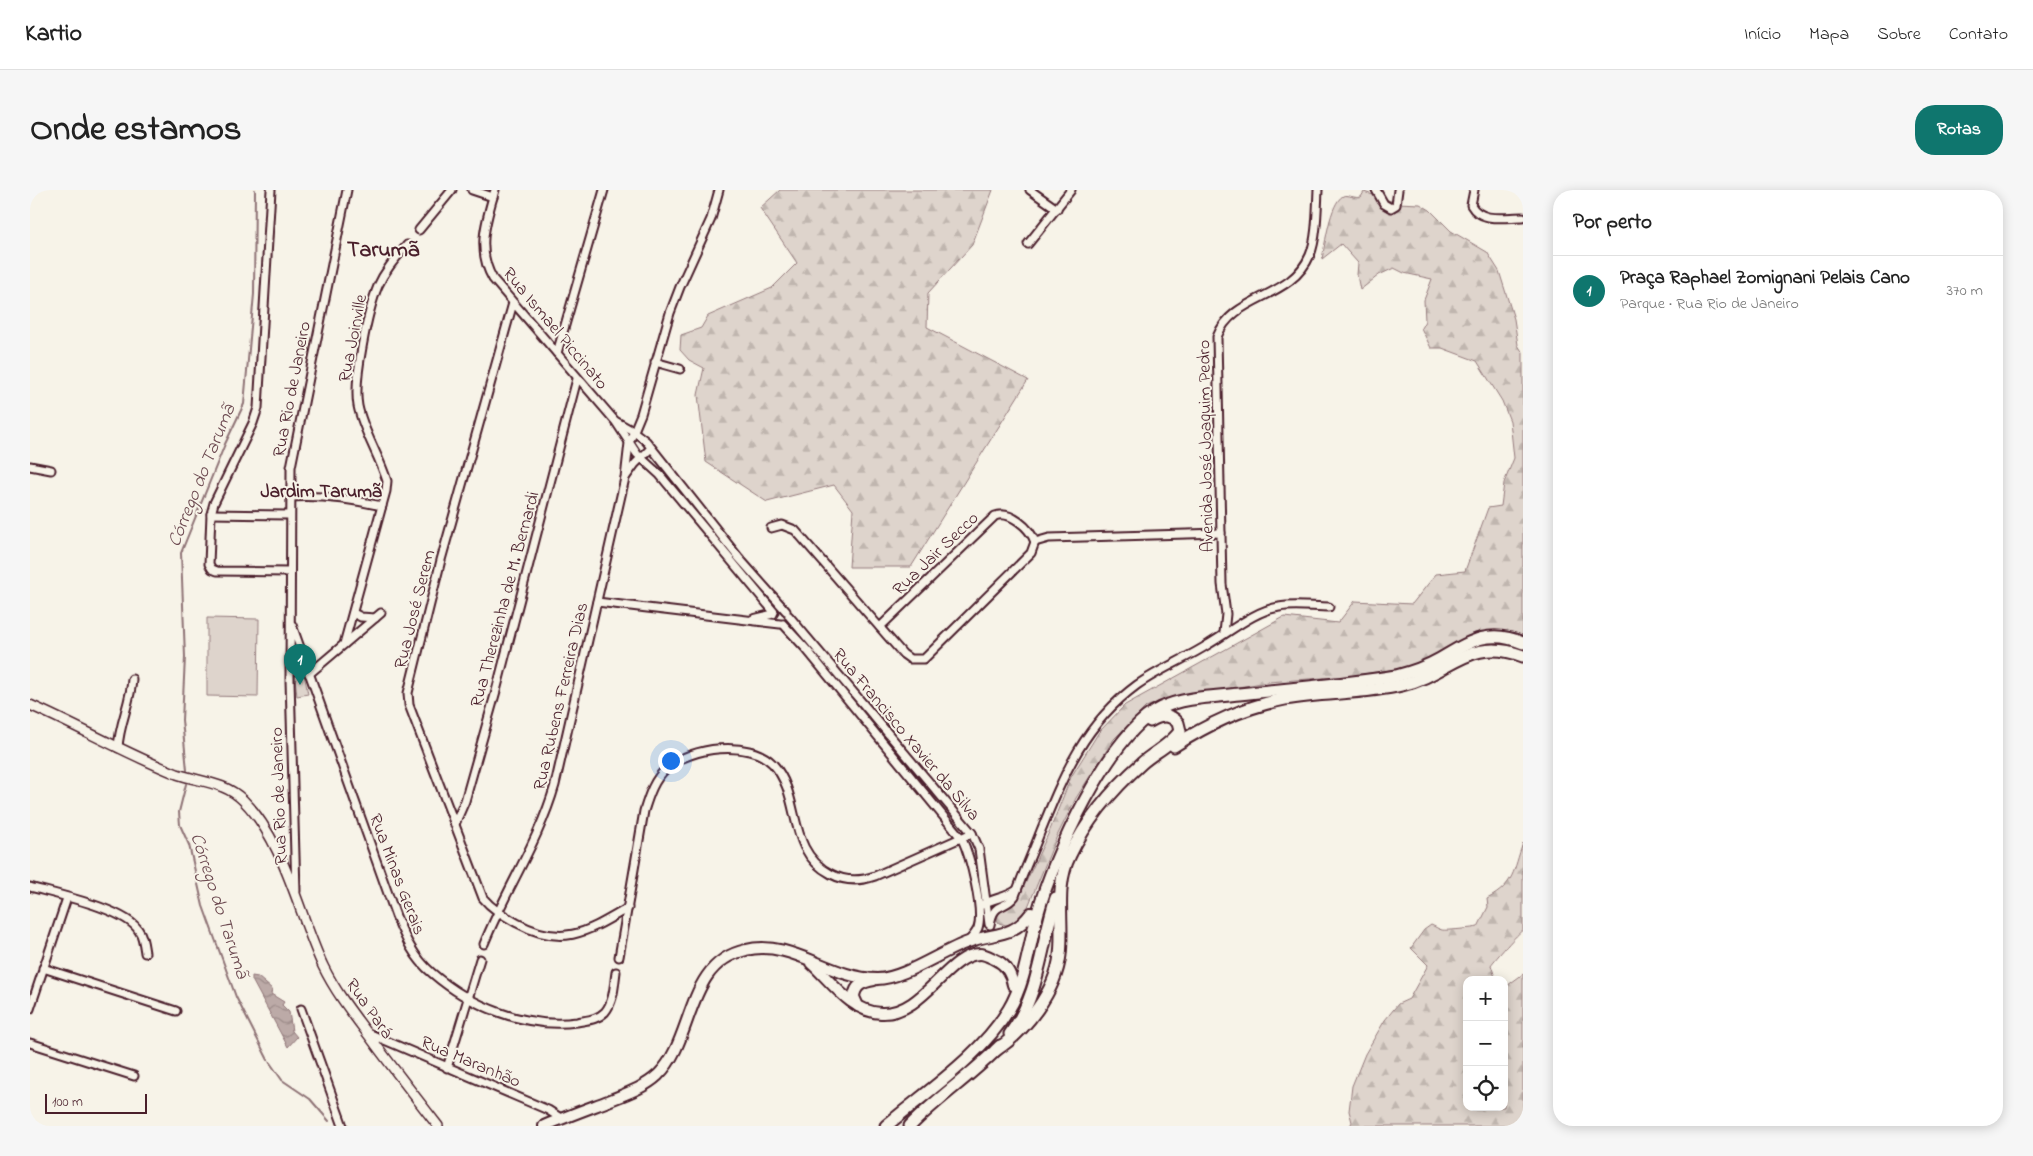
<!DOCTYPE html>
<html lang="pt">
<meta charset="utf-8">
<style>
:root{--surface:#fff;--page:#f6f6f6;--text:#222;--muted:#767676;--line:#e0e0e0;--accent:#0f766e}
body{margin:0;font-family:"Indie Flower",sans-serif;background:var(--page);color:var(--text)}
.controls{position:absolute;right:15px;bottom:15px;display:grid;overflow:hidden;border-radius:10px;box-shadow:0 2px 12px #0003}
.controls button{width:45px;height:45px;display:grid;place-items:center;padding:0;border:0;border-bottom:1px solid var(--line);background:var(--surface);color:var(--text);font:25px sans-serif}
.scale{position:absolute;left:15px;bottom:12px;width:102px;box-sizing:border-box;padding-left:5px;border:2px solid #4a1f2b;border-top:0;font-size:14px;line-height:18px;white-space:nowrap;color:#4a1f2b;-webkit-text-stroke:4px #f7f3e8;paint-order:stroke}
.you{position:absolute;left:640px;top:570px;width:18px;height:18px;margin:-12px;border:4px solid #fff;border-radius:50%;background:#1a73e8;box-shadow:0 0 0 8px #1a73e833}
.badge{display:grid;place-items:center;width:32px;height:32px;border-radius:50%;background:var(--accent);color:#fff;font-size:16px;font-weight:700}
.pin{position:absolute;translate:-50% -41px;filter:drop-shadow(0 1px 2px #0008)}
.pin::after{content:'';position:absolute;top:26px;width:18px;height:15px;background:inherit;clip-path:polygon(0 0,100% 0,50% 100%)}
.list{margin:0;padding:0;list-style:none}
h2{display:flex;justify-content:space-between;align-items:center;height:65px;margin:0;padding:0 20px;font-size:21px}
h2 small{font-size:16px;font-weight:400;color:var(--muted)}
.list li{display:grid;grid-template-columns:32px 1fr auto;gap:15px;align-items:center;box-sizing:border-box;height:70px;padding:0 20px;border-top:1px solid var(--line)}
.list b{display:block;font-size:19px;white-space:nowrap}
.list p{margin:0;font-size:16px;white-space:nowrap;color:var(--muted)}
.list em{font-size:16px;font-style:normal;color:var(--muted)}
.icon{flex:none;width:28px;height:28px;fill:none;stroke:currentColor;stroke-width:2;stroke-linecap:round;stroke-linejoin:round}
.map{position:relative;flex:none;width:1493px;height:936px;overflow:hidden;border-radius:20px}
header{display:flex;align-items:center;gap:30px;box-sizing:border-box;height:70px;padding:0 25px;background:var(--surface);border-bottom:1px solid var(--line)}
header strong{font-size:24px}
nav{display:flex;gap:28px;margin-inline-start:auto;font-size:18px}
.intro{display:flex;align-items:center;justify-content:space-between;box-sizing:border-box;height:120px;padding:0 30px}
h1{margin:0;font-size:35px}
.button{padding:12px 22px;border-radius:20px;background:var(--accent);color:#fff;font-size:18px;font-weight:700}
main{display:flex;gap:30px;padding:0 30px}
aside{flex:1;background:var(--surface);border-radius:20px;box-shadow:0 2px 12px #0003}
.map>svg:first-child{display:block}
.green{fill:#ded4cc;stroke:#947a7c}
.forest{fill:url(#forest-firs);stroke:#947a7c}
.park{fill:url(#park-crowns);stroke:#947a7c}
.water{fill:url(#water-waves);stroke:#8e7275}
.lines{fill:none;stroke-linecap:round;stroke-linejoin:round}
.stream{stroke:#8e7275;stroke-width:2}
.minor-casing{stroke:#4a1f2b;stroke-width:11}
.tertiary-casing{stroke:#4a1f2b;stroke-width:12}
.secondary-casing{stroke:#4a1f2b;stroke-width:14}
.primary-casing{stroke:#4a1f2b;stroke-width:15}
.minor{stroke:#f7f3e8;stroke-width:7}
.tertiary{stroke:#f7f3e8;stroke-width:9}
.secondary{stroke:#f7f3e8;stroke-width:10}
.primary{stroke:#f7f3e8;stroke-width:11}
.labels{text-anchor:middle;stroke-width:4;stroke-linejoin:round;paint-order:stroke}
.street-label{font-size:18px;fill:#4a1f2b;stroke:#f7f3e8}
.water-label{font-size:19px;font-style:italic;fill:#6c4950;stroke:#f7f3e8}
.neighbourhood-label{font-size:19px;font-weight:bold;fill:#4a1f2b;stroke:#f7f3e8}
.district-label{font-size:22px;font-weight:bold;fill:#4a1f2b;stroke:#f7f3e8}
</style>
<header>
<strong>Kartio</strong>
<nav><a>Início</a><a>Mapa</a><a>Sobre</a><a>Contato</a></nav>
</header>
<div class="intro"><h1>Onde estamos</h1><a class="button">Rotas</a></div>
<main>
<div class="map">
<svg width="1493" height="936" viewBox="0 0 1493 936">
<defs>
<pattern id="forest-firs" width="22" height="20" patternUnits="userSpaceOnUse" patternTransform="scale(1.25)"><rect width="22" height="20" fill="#ded4cc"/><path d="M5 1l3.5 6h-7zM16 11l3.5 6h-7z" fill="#c0b6af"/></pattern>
<pattern id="park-crowns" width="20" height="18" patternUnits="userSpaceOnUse" patternTransform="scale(1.25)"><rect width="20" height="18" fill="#ded4cc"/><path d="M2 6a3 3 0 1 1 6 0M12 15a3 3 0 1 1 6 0" fill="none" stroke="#c0b6af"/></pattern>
<pattern id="water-waves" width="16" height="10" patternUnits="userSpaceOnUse" patternTransform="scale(1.25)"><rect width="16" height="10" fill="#bcaaa7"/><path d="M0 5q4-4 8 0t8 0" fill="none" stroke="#9b8a88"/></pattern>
</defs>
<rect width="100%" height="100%" fill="#f7f3e8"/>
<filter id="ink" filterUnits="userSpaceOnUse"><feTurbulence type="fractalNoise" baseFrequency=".02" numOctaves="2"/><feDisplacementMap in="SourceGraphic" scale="10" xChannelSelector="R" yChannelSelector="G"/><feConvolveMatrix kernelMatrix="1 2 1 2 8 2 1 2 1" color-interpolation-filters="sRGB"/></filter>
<g filter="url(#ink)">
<polygon class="green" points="177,428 229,429 228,507 177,506"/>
<g class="forest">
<polygon points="750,0 963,0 942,55 898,103 897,137 998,190 881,377 819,377 823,320 804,295 737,312 676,272 668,205 674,178 659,170 650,160 651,145 671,138 678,126 742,98 767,73 730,18"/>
<path d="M1334,2L1367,13L1390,14L1400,20L1421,41L1457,62L1469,81L1484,129L1488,155L1493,163V448L1480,444L1457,441L1441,445L1397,471L1379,477L1320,486L1238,492L1137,509L1116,517L1084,549L1046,608L1027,646L995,724L983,733L976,735L969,733L967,730C968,718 982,714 990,705L1020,640L1041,587L1069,542L1095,515L1254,427L1308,433L1325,411L1382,414L1406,384L1435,381L1458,318L1471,316L1474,293L1484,268L1480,231L1472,211L1447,171L1412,158H1401L1391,138L1395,131L1394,110L1402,89L1374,83L1364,78L1349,85L1330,100L1327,85L1328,73L1311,54L1292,69C1295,55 1300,13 1313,6C1318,4 1325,9 1331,7Z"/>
<path d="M1493,653V740C1488,743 1465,769 1461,775L1466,790H1437V917H1474V798L1493,784V936H1320L1322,932L1319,921L1322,896L1335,864L1355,830L1368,814L1379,809L1398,775L1381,758L1394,740L1401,735C1404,736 1408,739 1412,740C1415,741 1445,738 1448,737L1458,717L1457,709C1485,694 1483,681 1493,653Z"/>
</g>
<polygon class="park" points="270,477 274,484 278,504 267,506 264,478"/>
<polygon class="water" points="222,786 228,787 242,799 241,804 254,812 252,815 259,822 262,841 267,847 258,857 222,790"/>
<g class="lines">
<g class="stream">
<polyline points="157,580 152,530 155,467 151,363 195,254 214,214 224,104 225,0"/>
<polyline points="156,594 149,622 150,635 159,655 173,716 206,807 238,870 252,890 280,909 299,931"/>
</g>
<g class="minor-casing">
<g id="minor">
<polyline points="241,0 228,218 223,233 184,313 181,324 179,374 182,379 187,381 260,382"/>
<polyline points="442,0 463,7"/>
<path d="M465,0C456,31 446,60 463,89L586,232L607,264L630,285L744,422"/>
<polyline points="1000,0 1027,19"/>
<polyline points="1346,0 1354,14 1361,18 1366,15 1368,0"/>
<path d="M1444,0L1441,15C1451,33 1475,27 1493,27"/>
<polyline points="389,40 422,0"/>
<polyline points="998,54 1041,0"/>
<path d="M483,113L411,370L378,503L379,515L453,708C463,720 475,726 487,733C533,758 557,742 598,718"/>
<polyline points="527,163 574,0"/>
<polyline points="625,172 650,179"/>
<polyline points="587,232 603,241 616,251 709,368 756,421"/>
<polyline points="0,276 21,280"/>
<polyline points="595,288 605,274 621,258"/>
<path d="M260,307C292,305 321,309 352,316"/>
<polyline points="181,324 259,325"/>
<polyline points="741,338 752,335 765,340 873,464 880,469 894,469 1001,363 1005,352"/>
<polyline points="1005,352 1019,348 1191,343"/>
<polyline points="567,412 750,434"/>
<polyline points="323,423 331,427 345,428"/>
<polyline points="759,426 942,643 949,659 959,734"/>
<polyline points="723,429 743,424"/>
<path d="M753,434L777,460L932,649C940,666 954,720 948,738C946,743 942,747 939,751"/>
<path d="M262,435L366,726C375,748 384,768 402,783C440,816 496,839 547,832C557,830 567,830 575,822C584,811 584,796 586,782"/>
<path d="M850,437L965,326C980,320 1000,338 1005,352"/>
<path d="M1194,443L1196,424L1192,394L1187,147C1203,104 1261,110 1280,65C1287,48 1287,19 1288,0"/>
<path d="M314,454L356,301L357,291C349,265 333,241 328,216C323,190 338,120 348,96C355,80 366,68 377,55"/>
<polyline points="279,484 351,423"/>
<path d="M88,558C89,534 101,512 102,489"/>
<polyline points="425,634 435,611 466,501 547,189"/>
<path d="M0,697C25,704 97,719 109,741C113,746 114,756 115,763"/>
<polyline points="266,701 260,490 261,277 317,0"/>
<path d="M952,715C965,707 974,709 987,700"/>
<path d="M960,735C964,710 974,721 985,706C992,685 1002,664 1010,643C1034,584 1054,534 1107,495C1129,479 1156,469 1179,454C1200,442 1224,421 1249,417C1265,414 1283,417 1299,417"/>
<path d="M454,754C476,699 509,651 525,595L595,288L599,253L611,224L640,123L650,97L681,29L689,0"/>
<path d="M589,767L614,621C619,605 624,589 637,578C661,557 719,549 743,574C773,607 755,660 801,684C816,692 831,691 845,686L942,643"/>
<polyline points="13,778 146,821"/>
<polyline points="0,819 37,708"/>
<polyline points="271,819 313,936"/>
<polyline points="338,843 518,920 532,929"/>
<polyline points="0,853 104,886"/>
<polyline points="417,878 450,769"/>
</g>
</g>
<g class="tertiary-casing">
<path id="tertiary" d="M0,515C50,537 97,564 147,584C170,592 195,592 213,610C254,650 269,725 293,776C307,805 327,829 346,855C366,882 387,909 408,936"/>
</g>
<g class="secondary-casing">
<g id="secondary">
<path d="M781,773C801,791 821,822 851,823C894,825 917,764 950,764C955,764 960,767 964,769C976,774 981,783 983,795"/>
<path d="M828,816L824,807C825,795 833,792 844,790"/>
<path d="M514,936C535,927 557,919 578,911C595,904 614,898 628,885C665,849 655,773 716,760C762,749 800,789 847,789C873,789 912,761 938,752C964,742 982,749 1001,723"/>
</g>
</g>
<g class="primary-casing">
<g id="primary">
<path d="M1144,556C1178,534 1214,517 1255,509C1294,502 1334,504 1372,495C1420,484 1439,445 1493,466"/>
<path d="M980,844C1010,805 1011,753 1026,708"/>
<path d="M966,860C995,841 1026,801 1030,765C1034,732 1024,696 1040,665C1057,629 1083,599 1112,573C1123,563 1142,554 1150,541L1148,533C1140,523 1130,525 1120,531"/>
<path d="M856,936C897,901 951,866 979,819C996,791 999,754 1008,722C1023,668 1079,543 1131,518C1154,507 1183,507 1209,504C1261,498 1314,495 1366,486C1382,482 1396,477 1410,469C1439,452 1458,438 1493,453"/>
<path d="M880,936C908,907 942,885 970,856"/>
</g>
</g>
<use href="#minor" class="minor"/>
<use href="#tertiary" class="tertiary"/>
<use href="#secondary" class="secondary"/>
<use href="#primary" class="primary"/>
</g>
</g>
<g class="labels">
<g class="street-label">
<text transform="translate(526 138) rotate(50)" y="6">Rua Ismael Piccinato</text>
<text transform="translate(322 148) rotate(-79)" y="6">Rua Joinville</text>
<text transform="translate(261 199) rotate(-79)" y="6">Rua Rio de Janeiro</text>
<text transform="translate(1175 256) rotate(-91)" y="6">Avenida José Joaquim Pedro</text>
<text transform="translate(905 363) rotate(-44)" y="6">Rua Jair Secco</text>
<text transform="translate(474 409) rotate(-75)" y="6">Rua Therezinha de M. Bernardi</text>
<text transform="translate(384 419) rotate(-76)" y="6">Rua José Serem</text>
<text transform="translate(530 506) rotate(-77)" y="6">Rua Rubens Ferreira Dias</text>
<text transform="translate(877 544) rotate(50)" y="6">Rua Francisco Xavier da Silva</text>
<text transform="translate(248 606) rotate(-92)" y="6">Rua Rio de Janeiro</text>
<text transform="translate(368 684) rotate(69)" y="6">Rua Minas Gerais</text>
<text transform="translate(340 818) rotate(55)" y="6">Rua Pará</text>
<text transform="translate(441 871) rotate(23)" y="6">Rua Maranhão</text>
</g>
<g class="water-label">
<text transform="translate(170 285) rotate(-68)" y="7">Córrego do Tarumã</text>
<text transform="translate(191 715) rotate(72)" y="7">Córrego do Tarumã</text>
</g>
<g class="neighbourhood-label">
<text x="291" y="307">Jardim Tarumã</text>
</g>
<g class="district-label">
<text x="353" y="66">Tarumã</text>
</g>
</g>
</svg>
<div class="controls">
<button>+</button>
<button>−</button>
<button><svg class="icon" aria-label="locate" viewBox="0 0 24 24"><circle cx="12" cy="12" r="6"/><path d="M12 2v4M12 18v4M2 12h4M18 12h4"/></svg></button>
</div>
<div class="scale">100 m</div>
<div class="you"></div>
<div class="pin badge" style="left:270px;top:495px">1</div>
</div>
<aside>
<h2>Por perto<small></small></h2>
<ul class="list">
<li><span class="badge">1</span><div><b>Praça Raphael Zomignani Pelais Cano</b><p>Parque · Rua Rio de Janeiro</p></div><em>370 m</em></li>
</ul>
</aside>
</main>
